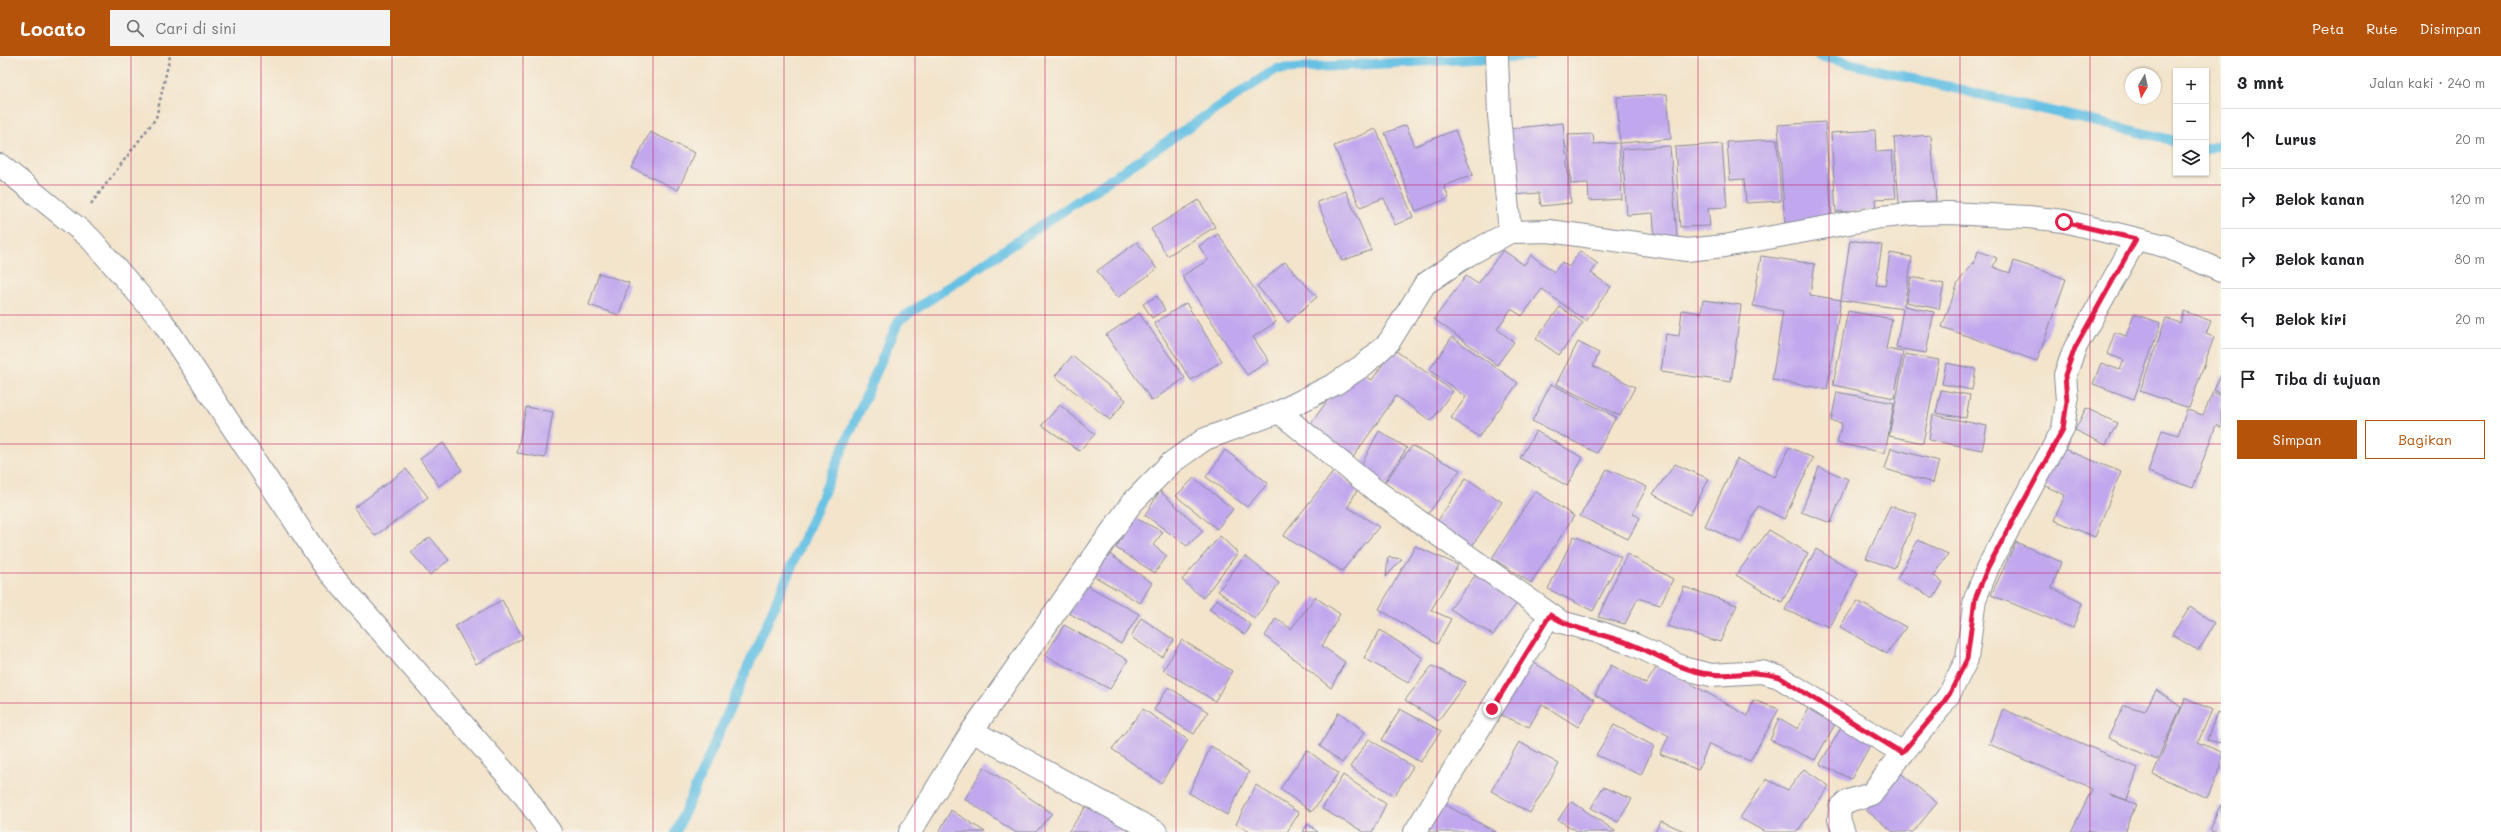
<!DOCTYPE html>
<html lang="id">
<meta charset="utf-8">
<style>
:root{--surface:#fff;--page:#f2f2f2;--text:#202124;--muted:#757577;--line:#e0e0e0;--accent:#b45309}
body{margin:0;font-family:Mali,sans-serif;background:var(--page);color:var(--text)}
.controls{position:absolute;right:12px;top:12px;display:grid;overflow:hidden;border-radius:0px;box-shadow:0 1px 3px #0004}
.controls button{width:36px;height:36px;display:grid;place-items:center;padding:0;border:0;border-bottom:1px solid var(--line);background:var(--surface);color:var(--text);font:20px sans-serif}
.compass{position:absolute;left:2125px;top:12px;width:36px;height:36px;border-radius:50%;background:var(--surface);box-shadow:0 1px 3px #0004;rotate:189deg}
.stop{position:absolute;width:12px;height:12px;margin:-9px;border:3px solid #e11d48;border-radius:50%;background:#fff}
.stop.end{background:#e11d48;border-color:#fff;box-shadow:0 1px 4px #0008}
.list{margin:0;padding:0;list-style:none}
h2{display:flex;justify-content:space-between;align-items:center;height:52px;margin:0;padding:0 16px;font-size:17px}
h2 small{font-size:13px;font-weight:400;color:var(--muted)}
.list li{display:grid;grid-template-columns:26px 1fr auto;gap:12px;align-items:center;box-sizing:border-box;height:60px;padding:0 16px;border-top:1px solid var(--line)}
.list b{display:block;font-size:15px;white-space:nowrap}
.list em{font-size:13px;font-style:normal;color:var(--muted)}
.actions{display:flex;gap:8px;padding:12px 16px}
.actions a{flex:1;padding:9px 0;border:1px solid var(--accent);border-radius:0px;text-align:center;font-size:14px;color:var(--accent)}
.actions .main{background:var(--accent);color:#fff}
.icon{flex:none;width:22px;height:22px;fill:none;stroke:currentColor;stroke-width:2;stroke-linecap:round;stroke-linejoin:round}
.map{position:relative;flex:none;width:2221px;height:776px;overflow:hidden}
header{display:flex;align-items:center;gap:24px;box-sizing:border-box;height:56px;padding:0 20px;background:var(--accent);color:#fff}
header strong{font-size:19px}
nav{display:flex;gap:22px;margin-inline-start:auto;font-size:14px}
.search{width:280px;height:36px;background:var(--page);display:flex;align-items:center;gap:10px;box-sizing:border-box;padding:0 14px;border-radius:0px;color:var(--muted);font-size:15px}
main{display:flex}
aside{flex:1;background:var(--surface)}
.map>svg:first-child{display:block}
.lines{fill:none;stroke-linecap:round;stroke-linejoin:round}
.stream{stroke:#66c1e4;stroke-width:10}
.building{fill:#c1a8ee}
.street-casing{stroke:#878a94;stroke-width:24}
.path{stroke:#878a94;stroke-width:2.5;stroke-dasharray:3 3;stroke-linecap:butt}
.street{stroke:#fff;stroke-width:22}
.route{stroke:#e11d48;stroke-width:5}
.grid{fill:none;stroke:#c2185b;stroke-width:1;stroke-opacity:0.55}
</style>
<header>
<strong>Locato</strong>
<div class="search"><svg class="icon" aria-label="search" viewBox="0 0 24 24"><circle cx="10" cy="10" r="6"/><path d="M15 15l6 6"/></svg>Cari di sini</div>
<nav><a>Peta</a><a>Rute</a><a>Disimpan</a></nav>
</header>
<main>
<div class="map">
<svg width="2221" height="776" viewBox="0 0 2221 776">
<rect width="100%" height="100%" fill="#f7f3e8"/>
<filter id="ink" filterUnits="userSpaceOnUse"><feTurbulence type="fractalNoise" baseFrequency=".025" numOctaves="2"/><feDisplacementMap in="SourceGraphic" scale="8" xChannelSelector="R" yChannelSelector="G"/><feConvolveMatrix kernelMatrix="1 2 1 2 8 2 1 2 1" color-interpolation-filters="sRGB"/></filter>
<filter id="wash" filterUnits="userSpaceOnUse"><feTurbulence type="fractalNoise" baseFrequency=".012" numOctaves="4" result="noise"/><feDisplacementMap in="SourceGraphic" scale="16" xChannelSelector="R" yChannelSelector="G"/><feGaussianBlur stdDeviation="0.9" result="paint"/><feColorMatrix in="noise" values="0 0 0 0 0 0 0 0 0 0 0 0 0 0 0 0 0 1.4 0 .05"/><feComposite in="paint" operator="in"/></filter>
<g filter="url(#wash)">
<rect width="100%" height="100%" fill="#f3e4cb"/>
<g class="lines">
<g class="stream">
<polyline points="1819,0 2176,85"/>
<polyline points="2206,93 2221,87"/>
<polyline points="676,776 899,264 1276,13 1531,0"/>
</g>
</g>
<g id="blocks">
<g class="building">
<polygon points="1667,38 1671,83 1620,87 1617,41"/>
<polygon points="1825,66 1832,164 1785,168 1778,69"/>
<polygon points="1563,67 1571,147 1541,150 1539,137 1514,139 1507,73"/>
<polygon points="1406,69 1415,90 1455,74 1473,119 1444,130 1449,142 1416,155 1385,77"/>
<polygon points="1376,73 1413,161 1395,169 1384,142 1360,151 1334,90"/>
<polygon points="1875,74 1876,96 1892,95 1896,142 1875,143 1876,154 1836,156 1831,77"/>
<polygon points="650,76 695,97 678,134 632,112"/>
<polygon points="1593,78 1594,88 1619,87 1622,143 1589,145 1588,127 1571,128 1568,79"/>
<polygon points="1931,79 1936,145 1899,147 1894,82"/>
<polygon points="1777,83 1781,145 1746,147 1744,123 1730,124 1727,86"/>
<polygon points="1722,88 1727,151 1708,152 1710,170 1680,171 1675,91"/>
<polygon points="1670,90 1677,182 1655,184 1653,157 1627,159 1622,93"/>
<polygon points="1346,135 1371,194 1342,205 1317,146"/>
<polygon points="1199,144 1215,171 1167,200 1151,173"/>
<polygon points="1218,178 1276,266 1253,281 1269,305 1247,319 1182,220 1208,204 1199,190"/>
<polygon points="1850,184 1882,189 1876,229 1885,230 1890,197 1912,201 1904,250 1934,256 1926,297 1896,292 1903,253 1841,244 1827,333 1772,324 1783,255 1753,250 1761,200 1815,208 1810,239 1841,244"/>
<polygon points="1137,186 1157,213 1117,242 1097,215"/>
<polygon points="1503,194 1524,209 1531,199 1554,216 1562,206 1569,211 1580,195 1598,208 1591,217 1611,231 1586,265 1542,233 1522,260 1511,253 1497,273 1514,286 1497,309 1434,263 1466,220 1478,228"/>
<polygon points="1978,195 1997,202 1993,211 2010,217 2014,205 2066,223 2037,305 1942,271 1958,227 1972,207 1974,208"/>
<polygon points="1285,206 1317,241 1288,266 1257,230"/>
<polygon points="599,217 629,227 619,259 589,249"/>
<polygon points="1911,221 1944,228 1939,253 1906,246"/>
<polygon points="1157,240 1165,254 1152,262 1143,248"/>
<polygon points="1703,244 1741,249 1731,326 1661,316 1666,278 1679,280 1682,254 1701,257"/>
<polygon points="1186,247 1222,305 1191,324 1154,267"/>
<polygon points="1560,251 1583,267 1559,299 1536,283"/>
<polygon points="1848,255 1892,263 1886,293 1903,296 1894,342 1833,329"/>
<polygon points="2184,255 2211,265 2206,278 2214,281 2189,352 2140,335 2166,262 2180,267"/>
<polygon points="1139,257 1185,322 1152,345 1106,279"/>
<polygon points="2134,258 2161,267 2134,343 2093,328 2101,307 2120,314 2124,304 2107,298 2115,276 2126,280"/>
<polygon points="1452,281 1518,327 1479,381 1451,362 1466,341 1429,314"/>
<polygon points="1578,286 1599,297 1593,310 1635,331 1620,360 1556,328"/>
<polygon points="1393,293 1453,335 1431,365 1396,340 1349,407 1305,376 1334,335 1340,339 1357,314 1372,324"/>
<polygon points="1905,298 1939,304 1923,387 1889,380"/>
<polygon points="1072,300 1126,344 1110,364 1055,320"/>
<polygon points="1946,307 1976,313 1972,334 1942,328"/>
<polygon points="2221,318 2221,338 2214,334"/>
<polygon points="1551,328 1616,361 1597,397 1532,365"/>
<polygon points="1941,334 1970,339 1966,362 1936,357"/>
<polygon points="1837,336 1894,347 1885,397 1837,387 1842,367 1831,365"/>
<polygon points="2213,336 2221,340 2221,372 2216,369 2193,432 2148,416 2162,374 2178,379 2187,354 2203,359"/>
<polygon points="1060,349 1095,378 1079,395 1042,369"/>
<polygon points="526,351 553,356 545,402 517,397"/>
<polygon points="2086,352 2117,367 2106,389 2075,374"/>
<polygon points="1933,359 1987,370 1982,394 1929,384"/>
<polygon points="1379,375 1407,392 1382,429 1359,413"/>
<polygon points="1536,375 1583,402 1567,430 1520,402"/>
<polygon points="443,387 462,414 439,430 420,403"/>
<polygon points="1412,390 1460,414 1428,458 1384,427"/>
<polygon points="1789,391 1813,402 1784,463 1758,450 1741,487 1705,470 1737,403 1775,421"/>
<polygon points="2059,391 2121,416 2095,481 2054,464 2065,439 2043,429"/>
<polygon points="1891,392 1939,405 1933,427 1885,413"/>
<polygon points="1225,394 1268,427 1247,451 1206,421"/>
<polygon points="1675,408 1709,423 1690,459 1653,438"/>
<polygon points="1819,411 1848,423 1831,467 1801,456"/>
<polygon points="406,413 428,441 375,480 354,452"/>
<polygon points="1607,413 1647,431 1633,457 1640,462 1628,483 1580,460"/>
<polygon points="1334,415 1357,434 1348,451 1379,471 1342,515 1283,480"/>
<polygon points="1194,422 1233,453 1217,473 1176,440"/>
<polygon points="1466,422 1502,446 1472,490 1435,469"/>
<polygon points="1160,435 1203,475 1187,490 1145,459"/>
<polygon points="1535,435 1574,460 1531,527 1492,502"/>
<polygon points="1890,450 1917,458 1894,513 1866,502"/>
<polygon points="1133,461 1163,476 1153,489 1167,500 1155,517 1116,492"/>
<polygon points="1769,474 1808,497 1782,546 1736,519"/>
<polygon points="1220,480 1238,497 1203,542 1182,524"/>
<polygon points="1574,480 1621,501 1593,555 1548,533"/>
<polygon points="430,481 449,504 430,519 411,496"/>
<polygon points="1918,484 1948,498 1934,520 1943,526 1934,542 1897,523"/>
<polygon points="2016,486 2061,506 2052,532 2082,547 2073,572 1991,539"/>
<polygon points="1415,490 1458,509 1431,554 1451,563 1437,588 1379,553"/>
<polygon points="1816,493 1858,517 1830,571 1785,554"/>
<polygon points="1108,497 1152,527 1140,547 1094,520"/>
<polygon points="1627,498 1673,523 1660,549 1638,542 1625,568 1598,561"/>
<polygon points="1245,500 1279,527 1255,563 1218,535"/>
<polygon points="1388,501 1402,503 1386,521"/>
<polygon points="1477,517 1517,547 1493,579 1450,553"/>
<polygon points="1086,529 1139,558 1121,588 1069,557"/>
<polygon points="1684,531 1737,549 1720,586 1667,570"/>
<polygon points="1315,541 1340,558 1322,590 1345,606 1331,632 1265,580 1276,562 1291,573"/>
<polygon points="1217,543 1251,569 1245,579 1209,553"/>
<polygon points="502,544 523,582 476,608 455,570"/>
<polygon points="1857,545 1906,571 1887,598 1840,571"/>
<polygon points="2190,551 2214,567 2199,595 2172,579"/>
<polygon points="1141,562 1174,584 1162,601 1131,581"/>
<polygon points="1064,569 1128,604 1110,633 1045,600"/>
<polygon points="1380,574 1423,602 1408,627 1364,602"/>
<polygon points="1182,584 1232,615 1215,645 1163,614"/>
<polygon points="1531,605 1595,644 1578,671 1542,648 1529,671 1499,658"/>
<polygon points="1611,609 1646,628 1658,609 1748,660 1753,644 1779,653 1750,705 1709,688 1698,714 1660,698 1669,680 1595,639"/>
<polygon points="1432,610 1466,626 1438,665 1405,644"/>
<polygon points="1168,631 1208,656 1194,678 1154,654"/>
<polygon points="2156,634 2181,651 2157,704 2108,682 2124,649 2145,655"/>
<polygon points="2186,642 2212,654 2198,686 2221,696 2221,711 2207,742 2153,718"/>
<polygon points="1810,648 1838,663 1815,704 1770,684 1779,662 1798,673"/>
<polygon points="1143,653 1188,684 1161,727 1112,693"/>
<polygon points="1400,653 1441,675 1420,706 1382,684"/>
<polygon points="2003,653 2138,712 2127,744 2109,738 2136,748 2125,776 2071,776 2092,733 1989,688"/>
<polygon points="1339,656 1365,676 1342,707 1320,690"/>
<polygon points="2217,656 2221,658 2221,687 2207,684"/>
<polygon points="1845,665 1875,681 1851,723 1820,708"/>
<polygon points="1614,669 1654,690 1641,719 1596,699"/>
<polygon points="1369,683 1413,711 1394,740 1350,711"/>
<polygon points="1519,686 1559,708 1530,757 1491,735"/>
<polygon points="1211,690 1249,716 1227,759 1189,737"/>
<polygon points="1307,694 1338,717 1312,756 1280,733"/>
<polygon points="984,711 1052,757 1036,776 1015,776 965,743"/>
<polygon points="1804,713 1829,730 1797,776 1765,776 1740,762 1766,723 1788,734"/>
<polygon points="1898,715 1937,747 1913,776 1893,776 1866,754"/>
<polygon points="1343,719 1386,748 1372,776 1364,776 1322,753"/>
<polygon points="1256,729 1299,757 1287,776 1250,776 1236,768"/>
<polygon points="1603,731 1632,743 1618,766 1591,752"/>
<polygon points="1571,745 1615,775 1615,776 1579,776 1558,764"/>
<polygon points="1442,747 1496,776 1425,776"/>
<polygon points="1088,748 1135,776 1068,776"/>
<polygon points="2221,748 2221,776 2213,776 2209,774"/>
<polygon points="951,754 985,776 939,776"/>
<polygon points="1661,765 1686,776 1655,776"/>
<polygon points="1308,768 1318,776 1303,776"/>
</g>
</g>
</g>
<g filter="url(#ink)">
<use href="#blocks" fill-opacity="0" stroke="#878a94" stroke-width="1"/>
<g class="lines">
<g class="street-casing">
<g id="street">
<polyline points="1497,0 1499,59 1510,176"/>
<polyline points="0,109 90,182 162,265 326,512 522,736 550,776"/>
<polyline points="1279,356 1375,434 1561,566 1602,577 1635,589 1686,613 1711,619 1762,616 1779,621 1903,697 1939,653 1950,637 1967,603 1975,543 1988,511 2063,373 2067,345 2065,319 2075,292 2136,183"/>
<polyline points="972,675 1156,776"/>
<polyline points="910,776 972,675 1100,492 1131,448 1171,407 1205,383 1279,356 1335,328 1365,308 1389,286 1425,228 1468,199 1510,176 1549,175 1687,194 1724,190 1881,161 1911,158 1949,157 2028,161 2064,165 2165,190 2221,215"/>
<polyline points="1415,776 1550,559"/>
<polyline points="1844,776 1839,763 1840,752 1848,745 1871,738 1903,697"/>
</g>
</g>
<polyline class="path" points="91,148 156,62 170,0"/>
<use href="#street" class="street"/>
</g>
</g>
<g class="lines" filter="url(#ink)">
<path class="route" d="M1492,653L1550,559C1572,574 1608,579 1633,589C1659,599 1681,615 1710,618C1735,622 1750,612 1779,621L1902,697L1939,653L1950,637L1967,603L1975,543L1988,511L2063,373L2067,345L2065,319L2075,292L2136,183L2064,166"/>
</g>
<path class="grid" d="M131,0V776M261,0V776M392,0V776M523,0V776M653,0V776M784,0V776M915,0V776M1045,0V776M1176,0V776M1306,0V776M1437,0V776M1568,0V776M1698,0V776M1829,0V776M1960,0V776M2090,0V776M0,129H2221M0,259H2221M0,388H2221M0,517H2221M0,647H2221"/>
</svg>
<div class="controls">
<button>+</button>
<button>−</button>
<button><svg class="icon" aria-label="layers" viewBox="0 0 24 24"><path d="M12 4l9 5-9 5-9-5zM3 14l9 5 9-5"/></svg></button>
</div>
<svg class="compass" viewBox="-18 -18 36 36"><path d="M0-13l5 13h-10z" fill="#e53935"/><path d="M0 13l5-13h-10z" fill="#757577"/></svg>
<div class="stop" style="left:2064px;top:166px"></div>
<div class="stop end" style="left:1492px;top:653px"></div>
</div>
<aside>
<h2>3 mnt<small>Jalan kaki · 240 m</small></h2>
<ul class="list">
<li><svg class="icon" aria-label="ahead" viewBox="0 0 24 24"><path d="M12 20V5M6 11l6-6 6 6"/></svg><div><b>Lurus</b></div><em>20 m</em></li>
<li><svg class="icon" aria-label="right" viewBox="0 0 24 24"><path d="M7 20v-9h11M14 6l5 5-5 5"/></svg><div><b>Belok kanan</b></div><em>120 m</em></li>
<li><svg class="icon" aria-label="right" viewBox="0 0 24 24"><path d="M7 20v-9h11M14 6l5 5-5 5"/></svg><div><b>Belok kanan</b></div><em>80 m</em></li>
<li><svg class="icon" aria-label="left" viewBox="0 0 24 24"><path d="M17 20v-9H6M10 6l-5 5 5 5"/></svg><div><b>Belok kiri</b></div><em>20 m</em></li>
<li><svg class="icon" aria-label="arrive" viewBox="0 0 24 24"><path d="M6 21V4h12l-3 4 3 4H6"/></svg><div><b>Tiba di tujuan</b></div></li>
</ul>
<div class="actions"><a class="main">Simpan</a><a>Bagikan</a></div>
</aside>
</main>
